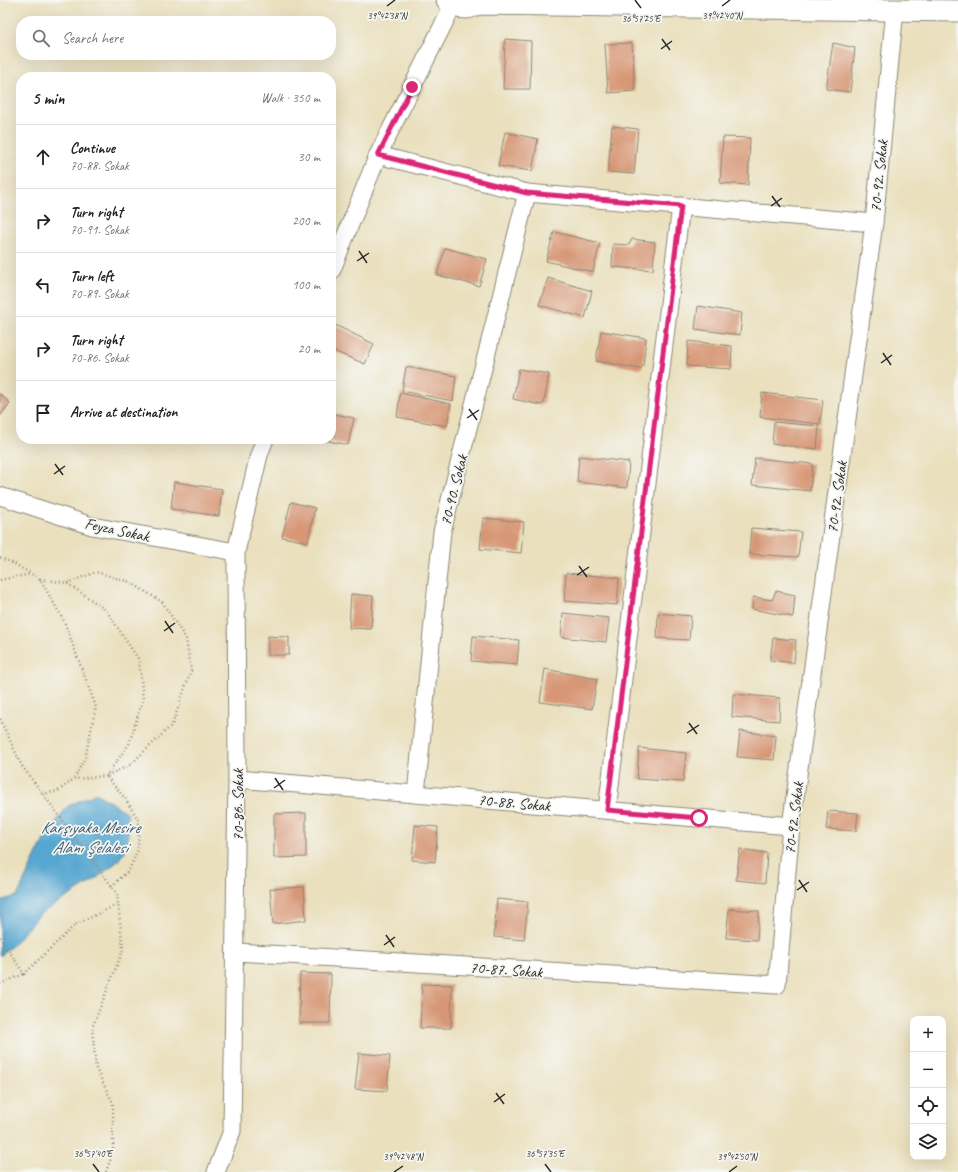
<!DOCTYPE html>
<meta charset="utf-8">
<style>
:root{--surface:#fff;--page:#f2f2f2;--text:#202124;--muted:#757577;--line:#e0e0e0}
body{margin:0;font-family:Caveat,sans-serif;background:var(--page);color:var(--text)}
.controls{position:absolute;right:12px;bottom:12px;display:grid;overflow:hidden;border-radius:8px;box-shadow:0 4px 16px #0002}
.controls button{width:36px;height:36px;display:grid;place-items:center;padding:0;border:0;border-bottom:1px solid var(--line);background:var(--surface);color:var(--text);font:20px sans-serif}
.stop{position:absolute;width:12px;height:12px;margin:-9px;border:3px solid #db2777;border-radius:50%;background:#fff}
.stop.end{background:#db2777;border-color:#fff;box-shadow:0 1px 4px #0008}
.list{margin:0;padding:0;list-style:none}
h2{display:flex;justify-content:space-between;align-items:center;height:52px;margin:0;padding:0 16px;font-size:17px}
h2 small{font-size:13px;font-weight:400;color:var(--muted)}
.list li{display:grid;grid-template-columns:26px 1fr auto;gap:12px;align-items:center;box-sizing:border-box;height:64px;padding:0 16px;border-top:1px solid var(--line)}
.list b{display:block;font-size:15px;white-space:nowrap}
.list p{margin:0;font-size:13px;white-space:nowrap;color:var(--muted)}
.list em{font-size:13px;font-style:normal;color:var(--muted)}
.icon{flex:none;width:22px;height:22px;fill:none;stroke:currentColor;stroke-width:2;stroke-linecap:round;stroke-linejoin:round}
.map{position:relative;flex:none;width:958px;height:1172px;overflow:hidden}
.search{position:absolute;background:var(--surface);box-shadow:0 4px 16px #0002;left:16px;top:16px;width:320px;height:44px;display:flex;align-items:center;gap:10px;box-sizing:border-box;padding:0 14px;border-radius:16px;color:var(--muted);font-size:15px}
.panel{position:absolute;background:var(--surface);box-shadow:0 4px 16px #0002;left:16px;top:72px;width:320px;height:372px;border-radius:16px}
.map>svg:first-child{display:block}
.water{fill:#55a6d0;stroke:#40687e}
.building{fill:#d79776}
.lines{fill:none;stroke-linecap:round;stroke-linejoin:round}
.minor-casing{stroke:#8a8674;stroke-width:19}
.tertiary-casing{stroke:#8a8674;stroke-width:23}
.path{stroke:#8a8674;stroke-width:2.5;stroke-dasharray:1 3;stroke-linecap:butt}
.minor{stroke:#fff;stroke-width:17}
.tertiary{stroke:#fff;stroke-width:21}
.route{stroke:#db2777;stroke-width:5}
.ticks{fill:none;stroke:#2b2b2b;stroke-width:1.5}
.labels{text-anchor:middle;stroke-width:3.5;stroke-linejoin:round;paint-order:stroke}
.street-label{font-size:16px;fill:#2b2b2b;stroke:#f6f6f2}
.water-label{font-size:17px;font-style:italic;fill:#3c5c6d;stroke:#f6f6f2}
.ticks-label{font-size:10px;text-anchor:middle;fill:#2b2b2b;stroke:#f6f6f2;stroke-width:3.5;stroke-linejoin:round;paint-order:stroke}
</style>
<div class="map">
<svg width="958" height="1172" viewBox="0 0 958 1172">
<rect width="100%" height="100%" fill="#f6f6f2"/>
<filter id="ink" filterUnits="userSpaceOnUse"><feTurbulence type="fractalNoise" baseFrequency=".025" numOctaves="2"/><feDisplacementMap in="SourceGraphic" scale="8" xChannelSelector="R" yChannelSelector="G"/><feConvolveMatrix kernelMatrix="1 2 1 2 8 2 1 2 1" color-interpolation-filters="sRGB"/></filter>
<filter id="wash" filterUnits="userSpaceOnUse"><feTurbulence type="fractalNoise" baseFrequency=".012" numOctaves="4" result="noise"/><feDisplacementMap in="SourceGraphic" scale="16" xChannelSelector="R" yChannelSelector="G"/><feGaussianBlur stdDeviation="0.9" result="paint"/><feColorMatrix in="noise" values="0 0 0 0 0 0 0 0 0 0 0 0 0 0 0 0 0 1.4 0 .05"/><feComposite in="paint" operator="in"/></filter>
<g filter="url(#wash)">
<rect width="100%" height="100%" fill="#eae0be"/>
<polygon class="water" points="96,793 128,813 128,847 117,862 93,881 40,914 13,945 0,956 0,901 17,896 37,853 47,834 68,806"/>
<g id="blocks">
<g class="building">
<polygon points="505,39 531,41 530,89 503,89"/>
<polygon points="632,43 635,91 608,93 605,44"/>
<polygon points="833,43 855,48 850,92 826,89"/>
<polygon points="612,126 638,129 634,174 608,172"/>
<polygon points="505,132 538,139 532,171 498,166"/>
<polygon points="723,137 750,138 748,185 720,183"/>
<polygon points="554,232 600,243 593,272 546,261"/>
<polygon points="632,239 655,242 653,270 612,267 613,244 629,245"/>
<polygon points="445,248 487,259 479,286 437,275"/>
<polygon points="548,278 592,291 585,318 539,305"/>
<polygon points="698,306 742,313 740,335 695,329"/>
<polygon points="333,324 374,344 365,364 331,350 331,329"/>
<polygon points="601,331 646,338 643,366 640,369 596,361"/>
<polygon points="688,341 732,346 731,369 687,366"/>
<polygon points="406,367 456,376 453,401 402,391"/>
<polygon points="519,369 549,374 544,403 541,405 513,399"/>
<polygon points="400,393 451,404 447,426 397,417"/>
<polygon points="762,393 823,400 820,424 760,417"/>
<polygon points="0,394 10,403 0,416"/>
<polygon points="331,413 354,418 348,445 324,440 331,439"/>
<polygon points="774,422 819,426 817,449 772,444"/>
<polygon points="579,456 629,462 627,488 577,482"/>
<polygon points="755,458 813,464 810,491 752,485"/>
<polygon points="174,482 222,489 219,516 171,509"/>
<polygon points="291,502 315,508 308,542 282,537"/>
<polygon points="483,518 524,522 521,553 480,549"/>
<polygon points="751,528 801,532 798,557 749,554"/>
<polygon points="566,573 619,578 617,605 564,601"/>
<polygon points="776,591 795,595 793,617 752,609 753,597 772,600"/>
<polygon points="351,594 373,596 371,629 349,628"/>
<polygon points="563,613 609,618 606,642 561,637"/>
<polygon points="658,613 691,616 689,640 657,638"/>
<polygon points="268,636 289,637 289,655 268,655"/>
<polygon points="473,636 519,640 517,665 471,661"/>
<polygon points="773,638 796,640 794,663 770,660"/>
<polygon points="545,669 597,679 592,709 540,702"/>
<polygon points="733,694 780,698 779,721 732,717"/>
<polygon points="740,731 776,736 774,760 737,757"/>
<polygon points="639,748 686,753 683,782 637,779"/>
<polygon points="828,811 858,813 856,831 826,829"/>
<polygon points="306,813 306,857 274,858 274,814"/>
<polygon points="415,825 438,827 435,862 412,860"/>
<polygon points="740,849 767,853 765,883 736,880"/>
<polygon points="304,887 306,920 273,924 270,889"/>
<polygon points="497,899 528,902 524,940 494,937"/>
<polygon points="729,909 759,911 757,940 726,938"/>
<polygon points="300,973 331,974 330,1023 299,1023"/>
<polygon points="422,984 452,985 451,1028 420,1028"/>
<polygon points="359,1053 390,1056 387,1091 355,1089"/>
</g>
</g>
</g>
<g filter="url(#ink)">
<use href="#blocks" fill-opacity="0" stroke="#8a8674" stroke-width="1"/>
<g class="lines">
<g class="minor-casing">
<g id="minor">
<polyline points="378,155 527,193 874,223"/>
<polyline points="331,272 378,155 453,5"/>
<polyline points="0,496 92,526 236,552"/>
<polyline points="237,779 791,826"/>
<polyline points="416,794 442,532 527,193"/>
<polyline points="607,810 681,206"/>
<polyline points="236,952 777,985 791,826 874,223 895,9"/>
<polyline points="216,1172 232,1131 237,779 236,552 259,455 265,439"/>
</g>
</g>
<g class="tertiary-casing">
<g id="tertiary">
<path d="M447,0C457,10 472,11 481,0"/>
<polyline points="475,5 481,4 958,11"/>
</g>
</g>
<g class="path">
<polyline points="0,558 11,562 40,579 64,621 96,707 85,758 74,779 58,791 43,794"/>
<polyline points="40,579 67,583 106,610 139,660 143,699 129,744 106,776 74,779"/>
<polyline points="0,580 31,574"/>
<polyline points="67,583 96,572 130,582 162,602 186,639 191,671 172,725 130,765 106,776 124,797 139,821 138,850 129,870 112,886"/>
<polyline points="0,719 22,766 117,893 123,950 92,1028 96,1069 113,1103 113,1152 106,1172"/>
<polyline points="0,937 24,974 75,925 118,904"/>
<polyline points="0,984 24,974"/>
</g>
<use href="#minor" class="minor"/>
<use href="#tertiary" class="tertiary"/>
</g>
</g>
<g class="lines" filter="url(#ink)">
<polyline class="route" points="412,87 378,155 527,193 681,206 607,810 699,818"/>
</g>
<path class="ticks" d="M635,0L641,8M387,6L395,0M722,6L730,0M662,39L670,50M661,49L672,41M772,196L780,207M771,206L782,198M359,251L367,263M357,261L369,253M883,353L891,365M881,363L892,355M469,409L477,420M467,418L479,410M55,464L63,475M54,474L65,466M579,566L587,577M577,575L589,567M165,621L173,633M164,631L175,623M689,723L697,734M687,733L699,725M275,778L283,790M274,788L285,780M799,880L807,892M797,890L809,882M386,935L394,947M384,945L395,937M496,1093L504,1104M494,1102L505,1094M93,1164L99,1172M545,1164L551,1172M394,1172L403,1166M729,1172L737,1166"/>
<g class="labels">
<g class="street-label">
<text transform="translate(878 176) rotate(-84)" y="6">70-92. Sokak</text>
<text transform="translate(453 490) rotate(-76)" y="6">70-90. Sokak</text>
<text transform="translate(836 497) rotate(-82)" y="6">70-92. Sokak</text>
<text transform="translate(117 529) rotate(12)" y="6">Feyza Sokak</text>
<text transform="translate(514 802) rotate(5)" y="6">70-88. Sokak</text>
<text transform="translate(237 805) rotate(-90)" y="6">70-86. Sokak</text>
<text transform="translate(793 818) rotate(-83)" y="6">70-92. Sokak</text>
<text transform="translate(506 969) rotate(4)" y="6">70-87. Sokak</text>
</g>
<g class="water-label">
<text x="90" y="833">Karşıyaka Mesire<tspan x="90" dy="20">Alanı Şelalesi</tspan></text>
</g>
</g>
<g class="ticks-label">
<text x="722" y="19">39°42'40"N</text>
<text x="387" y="19">39°42'38"N</text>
<text x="641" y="22">36°57'25"E</text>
<text x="93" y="1157">36°57'40"E</text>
<text x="545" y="1157">36°57'35"E</text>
<text x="403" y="1160">39°42'48"N</text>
<text x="737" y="1160">39°42'50"N</text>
</g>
</svg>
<div class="controls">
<button>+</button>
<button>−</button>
<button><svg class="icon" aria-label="locate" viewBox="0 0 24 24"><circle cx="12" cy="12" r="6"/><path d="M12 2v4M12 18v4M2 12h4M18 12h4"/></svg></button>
<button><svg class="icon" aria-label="layers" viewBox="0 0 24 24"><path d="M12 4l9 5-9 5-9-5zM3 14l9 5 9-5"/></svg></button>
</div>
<div class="stop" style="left:699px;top:818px"></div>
<div class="stop end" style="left:412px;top:87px"></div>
<div class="search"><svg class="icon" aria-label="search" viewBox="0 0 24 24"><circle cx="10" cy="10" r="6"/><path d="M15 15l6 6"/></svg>Search here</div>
<section class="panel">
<h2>5 min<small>Walk · 350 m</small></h2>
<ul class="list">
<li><svg class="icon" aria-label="ahead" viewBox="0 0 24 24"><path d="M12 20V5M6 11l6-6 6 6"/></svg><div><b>Continue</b><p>70-88. Sokak</p></div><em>30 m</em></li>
<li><svg class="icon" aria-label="right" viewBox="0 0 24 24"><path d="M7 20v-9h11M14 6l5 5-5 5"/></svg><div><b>Turn right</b><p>70-91. Sokak</p></div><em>200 m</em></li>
<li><svg class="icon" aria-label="left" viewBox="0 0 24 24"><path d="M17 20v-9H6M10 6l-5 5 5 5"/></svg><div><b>Turn left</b><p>70-89. Sokak</p></div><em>100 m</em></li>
<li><svg class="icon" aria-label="right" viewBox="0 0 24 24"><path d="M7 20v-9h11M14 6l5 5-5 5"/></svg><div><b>Turn right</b><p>70-86. Sokak</p></div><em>20 m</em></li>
<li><svg class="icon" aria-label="arrive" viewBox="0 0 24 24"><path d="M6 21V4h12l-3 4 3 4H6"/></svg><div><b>Arrive at destination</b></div></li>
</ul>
</section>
</div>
